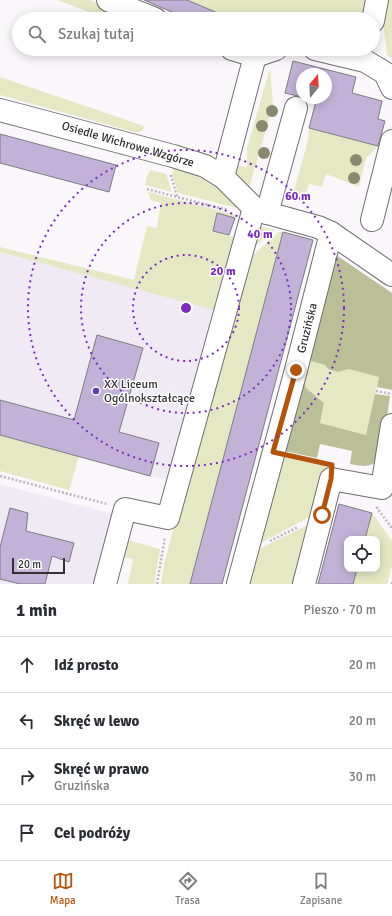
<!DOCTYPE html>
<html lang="pl">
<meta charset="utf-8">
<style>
:root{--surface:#fff;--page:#f7f7f7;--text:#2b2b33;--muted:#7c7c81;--line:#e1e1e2;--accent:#b45309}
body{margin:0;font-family:Signika,sans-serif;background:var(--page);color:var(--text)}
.controls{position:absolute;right:12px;bottom:12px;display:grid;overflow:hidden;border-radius:8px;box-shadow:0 2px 10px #0003}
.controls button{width:36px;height:36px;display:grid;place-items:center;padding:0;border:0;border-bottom:1px solid var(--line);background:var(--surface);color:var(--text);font:20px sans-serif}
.compass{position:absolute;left:296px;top:68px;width:36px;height:36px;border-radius:50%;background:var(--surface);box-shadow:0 2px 10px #0003;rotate:18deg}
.scale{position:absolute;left:12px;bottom:10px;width:53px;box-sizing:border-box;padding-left:4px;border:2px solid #323133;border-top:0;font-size:11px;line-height:14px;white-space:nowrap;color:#323133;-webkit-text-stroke:3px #fff;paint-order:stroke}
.stop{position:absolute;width:12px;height:12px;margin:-9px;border:3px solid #b45309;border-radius:50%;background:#fff}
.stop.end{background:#b45309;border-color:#fff;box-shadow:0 1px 4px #0008}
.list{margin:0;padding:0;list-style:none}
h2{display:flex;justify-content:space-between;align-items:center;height:52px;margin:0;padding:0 16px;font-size:17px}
h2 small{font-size:13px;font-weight:400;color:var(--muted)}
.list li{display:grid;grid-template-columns:26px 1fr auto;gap:12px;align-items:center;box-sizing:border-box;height:56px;padding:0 16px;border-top:1px solid var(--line)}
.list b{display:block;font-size:15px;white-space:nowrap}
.list p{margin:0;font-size:13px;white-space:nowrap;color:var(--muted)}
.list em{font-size:13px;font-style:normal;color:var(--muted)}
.icon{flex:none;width:22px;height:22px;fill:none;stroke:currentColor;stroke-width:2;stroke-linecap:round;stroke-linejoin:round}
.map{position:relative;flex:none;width:392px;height:584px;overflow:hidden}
.search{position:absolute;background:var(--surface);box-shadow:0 2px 10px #0003;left:12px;right:12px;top:12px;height:44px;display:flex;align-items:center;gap:10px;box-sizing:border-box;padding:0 14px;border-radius:22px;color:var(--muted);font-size:15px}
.sheet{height:276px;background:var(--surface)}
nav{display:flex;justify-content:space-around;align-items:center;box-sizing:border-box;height:56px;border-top:1px solid var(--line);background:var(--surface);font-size:11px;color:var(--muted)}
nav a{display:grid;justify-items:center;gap:2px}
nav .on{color:var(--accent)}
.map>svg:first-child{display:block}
.built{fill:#f0eaf4}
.green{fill:#e4e8c3}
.forest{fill:#babf97}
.building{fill:#c2b2d7;stroke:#7e7c80}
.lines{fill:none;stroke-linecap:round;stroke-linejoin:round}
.minor-casing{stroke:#706e71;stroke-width:24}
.path{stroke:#b9b7ba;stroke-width:2.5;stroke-dasharray:2 2;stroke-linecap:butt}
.minor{stroke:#fff;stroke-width:22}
.tree{fill:#898970}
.route{stroke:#b45309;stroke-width:5}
.ring{fill:none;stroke:#7b2cbf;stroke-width:2;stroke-dasharray:2 4}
.poi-dot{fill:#583db5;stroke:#fff;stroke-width:1.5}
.labels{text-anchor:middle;stroke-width:3;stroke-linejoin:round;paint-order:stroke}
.street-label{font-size:12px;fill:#323133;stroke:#fff}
.poi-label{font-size:12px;fill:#323133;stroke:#fff;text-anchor:start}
.centre{fill:#7b2cbf;stroke:#fff;stroke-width:2}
.ring-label{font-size:12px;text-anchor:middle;font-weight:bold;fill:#7b2cbf;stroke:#fff;stroke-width:3;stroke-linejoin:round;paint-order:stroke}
</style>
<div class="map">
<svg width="392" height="584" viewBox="0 0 392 584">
<rect width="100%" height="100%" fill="#f9f7fa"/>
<g class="built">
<polygon points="0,252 213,309 167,480 0,435"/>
<polygon points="0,484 116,515 97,584 0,584"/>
</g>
<g class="green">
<polygon points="57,0 89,0 120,11 134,19 108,19"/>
<polygon points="187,0 371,0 364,19 232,19"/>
<polygon points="383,0 392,0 392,58 387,55 381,4"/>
<polygon points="270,68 273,105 249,188 235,173 234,165 247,167 247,148"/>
<polygon points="0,77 144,126 143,130 139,132 134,132 0,95"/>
<polygon points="309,128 378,146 366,158 359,187 326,174 322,187 309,184 303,202 292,198 308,140"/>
<polygon points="175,166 213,180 237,206 237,208 178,193 172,173"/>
<path d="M151,170L166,174L172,192L145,185C146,179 147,174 151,170Z"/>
<polygon points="148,192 236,215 235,218 217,214 213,231 240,239 221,312 0,252 0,247 134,280 147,226 157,228 161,203 151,200"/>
<polygon points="257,225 275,230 246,253"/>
<polygon points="279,232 283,232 190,584 161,584 164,564 244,263"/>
<polygon points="306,360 325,365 328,369 338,372 349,369 379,377 366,435 320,423 324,403 306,388 303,375"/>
<polygon points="0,435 79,456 69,490 0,471"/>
<polygon points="278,456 329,467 317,513 255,546"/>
<polygon points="372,513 392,541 392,566 387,584 353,584 357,569 377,569 377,539 365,539"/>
<polygon points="314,522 298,584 245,584 253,552"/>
<polygon points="128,540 160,549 154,584 128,584 133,559 119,556 125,542"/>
</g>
<g class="forest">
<polygon points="336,255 392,293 392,390 377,387 379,377 349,369 338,372 328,369 325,365 307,360"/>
<path d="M303,375L306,388L324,403L320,423L366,435L375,394L390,396L382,451C375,469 366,467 350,464L352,451L320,444L317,458L280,450Z"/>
</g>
<g class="building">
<polygon points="144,0 187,0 232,19 188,19"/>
<polygon points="293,61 356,77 352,93 382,101 378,119 385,121 378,146 309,128 316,101 306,98 326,98 326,74 302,74 302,97 285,93"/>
<polygon points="0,134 116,165 109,192 0,163"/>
<polygon points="217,213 235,218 229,235 213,231"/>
<polygon points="283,232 313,240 222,584 190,584"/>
<polygon points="97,335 143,348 119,432 159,443 150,476 0,435 0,400 74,420"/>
<polygon points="339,504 372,513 365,539 347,539 347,569 357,569 353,584 318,584"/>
<polygon points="10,508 28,513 26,531 74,543 69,562 52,556 45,584 20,584 0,579 0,547"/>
</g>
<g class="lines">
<g class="minor-casing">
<g id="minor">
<polyline points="108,0 155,19"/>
<polyline points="373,21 377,0"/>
<polyline points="232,49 255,56 276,49"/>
<polyline points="315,49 365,61 385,73 392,88"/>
<polyline points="0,110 173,156 205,166 223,177 254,208 267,213 318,227 331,233 392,275"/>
<polyline points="223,177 255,56"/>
<polyline points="267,213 296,108"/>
<polyline points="372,220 392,141"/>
<polyline points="105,584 125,509 168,518 254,208"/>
<polyline points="238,584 296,370 331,233"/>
<polyline points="304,584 331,479 382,488 392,425"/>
</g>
</g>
<g class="path">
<polyline points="171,175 177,197 228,210"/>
<polyline points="147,189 177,197"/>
<polyline points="376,391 392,394"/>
<polyline points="293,456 321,463"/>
<polyline points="0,476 107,504"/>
<polyline points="378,507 377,508 392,528"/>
<polyline points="270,541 298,527"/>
<polyline points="157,584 165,537"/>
<polyline points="392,584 392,582"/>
</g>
<use href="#minor" class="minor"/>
</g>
<g class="tree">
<circle cx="272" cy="111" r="6"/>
<circle cx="262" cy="126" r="6"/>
<circle cx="264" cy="153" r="6"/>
<circle cx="356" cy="160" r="6"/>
<circle cx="354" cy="178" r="6"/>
</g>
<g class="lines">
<polyline class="route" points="296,370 273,452 332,465 331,479 322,515"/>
</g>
<g class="ring">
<circle cx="186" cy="308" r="53"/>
<circle cx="186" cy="308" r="105"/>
<circle cx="186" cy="308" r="158"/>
</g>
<circle class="poi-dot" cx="96" cy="391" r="4"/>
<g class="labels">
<g class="street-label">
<text transform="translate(128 144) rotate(16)" y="4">Osiedle Wichrowe Wzgórze</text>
<text transform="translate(307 328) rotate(-76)" y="4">Gruzińska</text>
</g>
<g class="poi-label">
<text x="104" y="388">XX Liceum<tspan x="104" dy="14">Ogólnokształcące</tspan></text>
</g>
</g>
<circle cx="186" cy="308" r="6" class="centre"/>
<g class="ring-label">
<text x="298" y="200">60 m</text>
<text x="260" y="238">40 m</text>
<text x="223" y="275">20 m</text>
</g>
</svg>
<div class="controls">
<button><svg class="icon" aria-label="locate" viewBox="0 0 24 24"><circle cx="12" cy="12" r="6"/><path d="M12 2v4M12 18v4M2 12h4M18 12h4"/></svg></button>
</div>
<svg class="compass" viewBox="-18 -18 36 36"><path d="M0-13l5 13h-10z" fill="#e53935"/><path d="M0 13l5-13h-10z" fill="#7c7c81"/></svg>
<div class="scale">20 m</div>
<div class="stop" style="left:322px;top:515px"></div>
<div class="stop end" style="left:296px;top:370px"></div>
<div class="search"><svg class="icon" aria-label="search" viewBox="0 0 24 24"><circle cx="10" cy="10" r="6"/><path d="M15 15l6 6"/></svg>Szukaj tutaj</div>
</div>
<section class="sheet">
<h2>1 min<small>Pieszo · 70 m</small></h2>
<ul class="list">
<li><svg class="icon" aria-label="ahead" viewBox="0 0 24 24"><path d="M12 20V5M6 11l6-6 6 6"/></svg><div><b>Idź prosto</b></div><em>20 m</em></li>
<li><svg class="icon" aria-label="left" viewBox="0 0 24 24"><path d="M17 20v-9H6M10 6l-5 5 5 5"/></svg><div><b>Skręć w lewo</b></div><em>20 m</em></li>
<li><svg class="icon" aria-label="right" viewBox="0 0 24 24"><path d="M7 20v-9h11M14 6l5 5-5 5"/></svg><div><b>Skręć w prawo</b><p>Gruzińska</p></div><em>30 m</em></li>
<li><svg class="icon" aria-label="arrive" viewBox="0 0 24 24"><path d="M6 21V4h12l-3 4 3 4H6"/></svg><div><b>Cel podróży</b></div></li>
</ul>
</section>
<nav>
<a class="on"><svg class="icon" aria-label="map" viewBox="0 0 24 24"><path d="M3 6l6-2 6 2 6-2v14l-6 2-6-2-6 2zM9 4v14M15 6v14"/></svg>Mapa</a>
<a><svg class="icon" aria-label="directions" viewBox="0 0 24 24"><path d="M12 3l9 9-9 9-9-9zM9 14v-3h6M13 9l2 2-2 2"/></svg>Trasa</a>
<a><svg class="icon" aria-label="saved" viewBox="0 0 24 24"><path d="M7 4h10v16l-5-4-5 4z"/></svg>Zapisane</a>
</nav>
